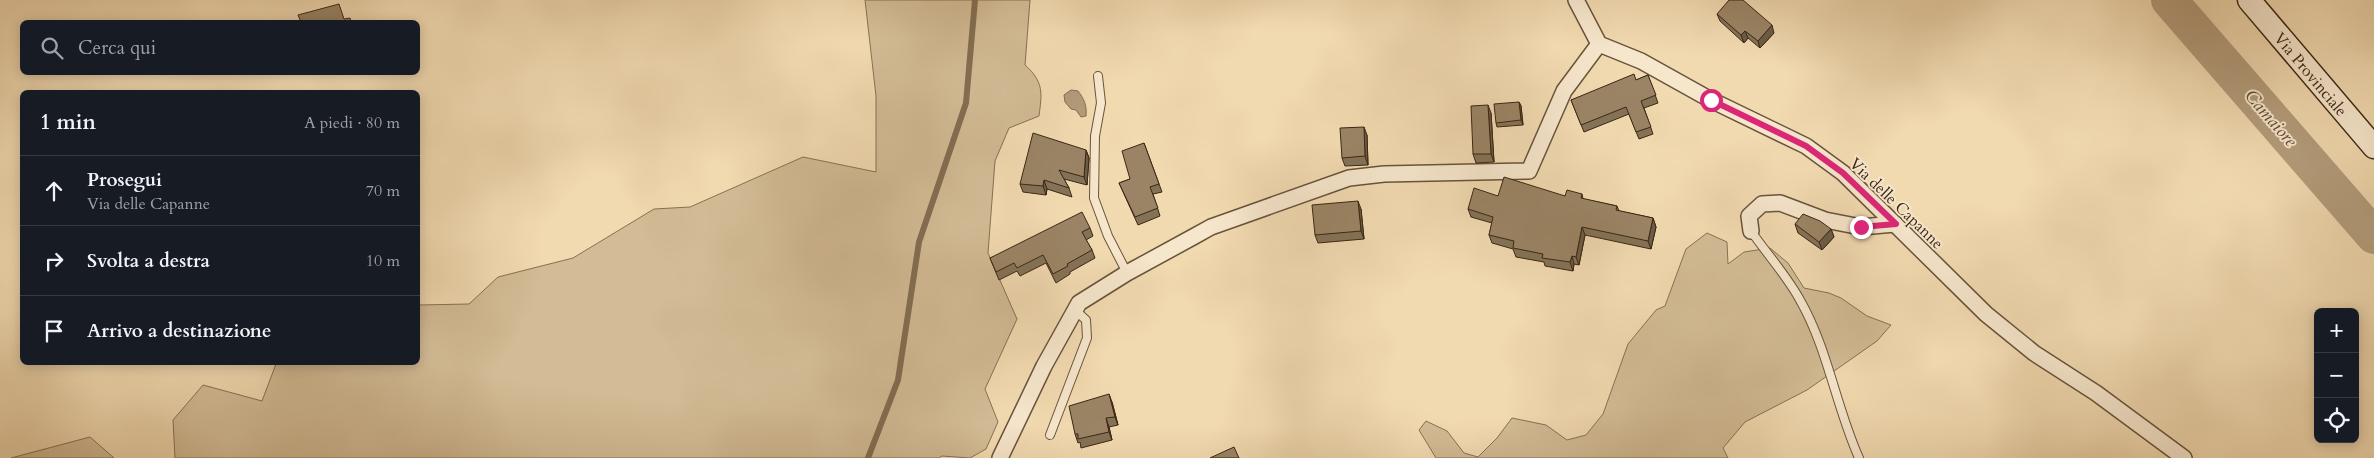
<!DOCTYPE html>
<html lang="it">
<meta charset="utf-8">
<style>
:root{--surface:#171b24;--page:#20242c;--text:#f1f3f6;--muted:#9ea1a6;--line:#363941}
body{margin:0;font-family:Cardo,serif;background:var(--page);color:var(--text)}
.controls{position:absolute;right:15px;bottom:15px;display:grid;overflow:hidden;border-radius:8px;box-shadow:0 2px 12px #0003}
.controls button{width:45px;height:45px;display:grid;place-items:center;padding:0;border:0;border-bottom:1px solid var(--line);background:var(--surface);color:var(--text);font:25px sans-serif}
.stop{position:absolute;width:15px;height:15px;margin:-11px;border:4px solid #db2777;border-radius:50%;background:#fff}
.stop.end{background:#db2777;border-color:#fff;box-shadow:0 1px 5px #0008}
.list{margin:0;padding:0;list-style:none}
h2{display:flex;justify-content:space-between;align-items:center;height:65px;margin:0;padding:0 20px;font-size:21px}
h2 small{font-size:16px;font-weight:400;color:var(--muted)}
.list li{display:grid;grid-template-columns:32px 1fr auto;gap:15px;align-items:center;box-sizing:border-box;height:70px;padding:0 20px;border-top:1px solid var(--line)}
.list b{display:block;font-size:19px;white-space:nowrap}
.list p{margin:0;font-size:16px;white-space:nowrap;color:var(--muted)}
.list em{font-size:16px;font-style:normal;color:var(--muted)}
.icon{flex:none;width:28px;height:28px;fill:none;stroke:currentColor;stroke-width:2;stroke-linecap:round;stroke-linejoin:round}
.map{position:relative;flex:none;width:2374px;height:458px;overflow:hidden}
.search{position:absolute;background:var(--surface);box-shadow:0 2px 12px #0003;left:20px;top:20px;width:400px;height:55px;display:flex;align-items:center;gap:12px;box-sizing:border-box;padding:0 18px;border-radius:8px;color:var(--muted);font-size:19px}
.panel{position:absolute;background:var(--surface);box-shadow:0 2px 12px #0003;left:20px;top:90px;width:400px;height:275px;border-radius:8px}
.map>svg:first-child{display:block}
.green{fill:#d2bb95;stroke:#867154}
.water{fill:#b39c7b;stroke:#836d52}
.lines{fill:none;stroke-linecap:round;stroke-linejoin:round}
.stream{stroke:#836d52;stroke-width:6}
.river{stroke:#b39c7b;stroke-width:36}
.lane-casing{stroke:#68543b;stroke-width:10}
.street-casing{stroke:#68543b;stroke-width:18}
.secondary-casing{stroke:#3b2714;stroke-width:25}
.lane{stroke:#f6e6cc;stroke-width:8}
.street{stroke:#f6e6cc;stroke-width:15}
.secondary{stroke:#f6e6cc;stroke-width:22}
.wall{fill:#847257;stroke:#3b2714}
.shaded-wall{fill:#6c5c47;stroke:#3b2714}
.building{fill:#9a8465;stroke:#3b2714}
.route{stroke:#db2777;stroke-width:6}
.labels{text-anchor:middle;stroke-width:4;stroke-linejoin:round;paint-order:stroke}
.street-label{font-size:16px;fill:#3b2714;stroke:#f6e6cc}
.water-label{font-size:18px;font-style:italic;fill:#5f4a33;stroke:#f6e6cc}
</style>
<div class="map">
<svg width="2374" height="458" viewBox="0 0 2374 458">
<rect width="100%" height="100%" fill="#f1d9b0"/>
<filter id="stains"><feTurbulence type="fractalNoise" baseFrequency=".004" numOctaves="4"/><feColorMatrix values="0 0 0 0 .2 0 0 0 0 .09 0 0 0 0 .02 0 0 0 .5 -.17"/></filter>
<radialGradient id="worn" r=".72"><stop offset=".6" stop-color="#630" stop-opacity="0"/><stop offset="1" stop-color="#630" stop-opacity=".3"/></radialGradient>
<g class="green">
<path d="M865,0H1030L1025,65C1044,82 1042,93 1039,116L1009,128L995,161L988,253L1017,319L985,389L998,422L986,449L970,458L942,456L939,458H175L173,420L203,385L262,401L276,364L418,362V305L469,304L498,277L573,258L654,209L690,207L803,157L876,172V96Z"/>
<polygon points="1707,233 1727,242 1728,264 1744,252 1770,248 1788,263 1804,288 1829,293 1841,298 1867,316 1891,325 1877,341 1807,390 1745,422 1723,448 1728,458 1436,458 1419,430 1426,421 1447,431 1464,453 1478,457 1497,438 1512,418 1546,425 1567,440 1586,435 1603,414 1628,344 1656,310 1665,306 1686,249"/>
<polygon points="90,437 114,458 11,458"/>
</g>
<path class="water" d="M1071,90L1078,91C1084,99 1087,105 1086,116L1081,117L1076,110L1071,109L1065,102L1064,95Z"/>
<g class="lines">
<polyline class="stream" points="868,458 898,380 919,242 966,103 975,0"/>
<polyline class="river" points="2169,0 2374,236"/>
<g class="lane-casing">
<g id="lane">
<polyline points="1098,76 1101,103 1095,136 1094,198 1108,236 1127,273"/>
<path d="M1751,231C1767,254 1787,276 1800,300C1828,349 1836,407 1859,458"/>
<polyline points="1050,435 1087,338 1086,320 1075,310"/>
</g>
</g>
<g class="street-casing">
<g id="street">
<polyline points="1576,0 1599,44 1641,61 1711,100 1806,146 1843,173 1986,314 2034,353 2096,393 2184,458"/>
<polyline points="1751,231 1749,216 1762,204 1780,203 1825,220 1861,227 1895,224"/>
<polyline points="1000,458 1044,366 1079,303 1127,273 1193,237 1211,227 1349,178 1384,174 1529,171 1564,91 1599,44"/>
</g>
</g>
<g class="secondary-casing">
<polyline id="secondary" points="2249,0 2374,147"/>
</g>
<use href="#lane" class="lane"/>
<use href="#street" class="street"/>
<use href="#secondary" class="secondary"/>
</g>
<g class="wall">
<polygon points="1717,14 1774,33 1760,48 1748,38 1744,43 1720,21"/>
<polygon points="1648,75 1658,103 1644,108 1653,134 1639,139 1629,114 1584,132 1571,100 1636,80"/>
<polygon points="1519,102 1521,106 1523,125 1497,127 1496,123"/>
<polygon points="1491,113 1494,162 1476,163 1473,154"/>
<polygon points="1367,135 1368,165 1345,166 1342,158"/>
<polygon points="1144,143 1162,192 1153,194 1160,216 1138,225 1119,183 1130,179"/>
<polygon points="1086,150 1089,158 1087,185 1064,179 1069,188 1072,197 1047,189 1046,195 1023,192 1020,184"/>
<polygon points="1582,194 1583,199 1617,206 1619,211 1653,218 1656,227 1651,249 1585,235 1579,265 1574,264 1573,271 1545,266 1544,262 1516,257 1513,249 1492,243 1489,235 1492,223 1471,217 1468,209 1498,196 1565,196"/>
<polygon points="1361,209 1364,239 1318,243 1315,235"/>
<polygon points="1795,224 1831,229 1834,237 1822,250 1798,233"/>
<polygon points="1090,228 1093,236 1086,240 1092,250 1095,258 1070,272 1070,274 1056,283 1046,263 1020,276 1017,271 999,280 990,258"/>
<polygon points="1112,402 1118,425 1109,427 1112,440 1081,448 1080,442 1078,443 1075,434"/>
</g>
<g class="shaded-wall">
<polygon points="1772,25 1774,33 1760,48 1758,41"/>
<polygon points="1745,31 1748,38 1744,43 1741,35"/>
<polygon points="1519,102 1521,106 1523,125 1521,120"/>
<polygon points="1488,105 1491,113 1494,162 1491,154"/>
<polygon points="1364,127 1367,135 1368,165 1365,156"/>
<polygon points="1086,150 1089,158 1087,185 1084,177"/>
<polygon points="1044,180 1047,189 1046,195 1043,186"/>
<polygon points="1358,201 1361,209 1364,239 1361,231"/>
<polygon points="1653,218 1656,227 1651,249 1648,241"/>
<polygon points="1582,227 1585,235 1579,265 1576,257"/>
<polygon points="1831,229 1834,237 1822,250 1819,242"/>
<polygon points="1572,256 1574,264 1573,271 1570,262"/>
<polygon points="1109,394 1112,402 1118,425 1115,417"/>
<polygon points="1106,418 1109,427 1112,440 1109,432"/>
</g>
<g class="building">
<polygon points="1729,0 1743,0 1772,25 1758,41 1745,31 1741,35 1717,14"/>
<polygon points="339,4 344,19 350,18 351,22 301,22 298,15"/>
<polygon points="1634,74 1636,80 1648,75 1656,95 1641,101 1651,127 1636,132 1626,107 1581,125 1571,100"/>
<polygon points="1519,102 1521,120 1496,123 1494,104"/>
<polygon points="1488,105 1491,154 1473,154 1471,106"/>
<polygon points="1364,127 1365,156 1342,158 1340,128"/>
<polygon points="1033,133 1086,150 1084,177 1059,170 1069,188 1044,180 1043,186 1020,184"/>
<polygon points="1144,143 1159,184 1150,187 1158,208 1135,217 1119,183 1130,179 1122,151"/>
<polygon points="1504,177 1565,196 1567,190 1582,194 1581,198 1617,206 1616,210 1653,218 1648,241 1582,227 1576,257 1572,256 1570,262 1542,258 1543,254 1513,248 1514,241 1489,235 1493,217 1468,209 1474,188 1498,196"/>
<polygon points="1358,201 1361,231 1315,235 1312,205"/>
<polygon points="1082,212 1090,228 1082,232 1092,250 1067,264 1068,266 1053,274 1043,255 1017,268 1014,263 996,272 990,258"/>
<polygon points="1803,214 1820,221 1831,229 1819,242 1795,224"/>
<polygon points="1109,394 1115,417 1106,418 1109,432 1078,439 1078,434 1075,434 1069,406"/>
<polygon points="1234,447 1239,458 1210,458"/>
</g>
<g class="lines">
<polyline class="route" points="1711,100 1806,146 1843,173 1896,224 1861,227"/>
</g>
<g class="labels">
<g class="street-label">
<text transform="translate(2311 74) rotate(50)" y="6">Via Provinciale</text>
<text transform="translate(1897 203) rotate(44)" y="6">Via delle Capanne</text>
</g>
<g class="water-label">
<text transform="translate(2271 118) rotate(49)" y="6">Camaiore</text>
</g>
</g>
<rect width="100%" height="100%" filter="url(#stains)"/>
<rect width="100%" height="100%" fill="url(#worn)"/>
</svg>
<div class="controls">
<button>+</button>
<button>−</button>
<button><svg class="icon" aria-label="locate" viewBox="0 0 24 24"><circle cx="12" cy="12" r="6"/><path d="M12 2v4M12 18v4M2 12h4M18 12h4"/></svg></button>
</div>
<div class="stop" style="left:1711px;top:100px"></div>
<div class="stop end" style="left:1861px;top:227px"></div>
<div class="search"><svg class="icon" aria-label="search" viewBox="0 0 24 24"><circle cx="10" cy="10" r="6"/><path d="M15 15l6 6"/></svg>Cerca qui</div>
<section class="panel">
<h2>1 min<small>A piedi · 80 m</small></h2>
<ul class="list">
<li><svg class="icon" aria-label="ahead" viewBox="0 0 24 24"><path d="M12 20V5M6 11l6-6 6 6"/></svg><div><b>Prosegui</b><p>Via delle Capanne</p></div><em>70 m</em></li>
<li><svg class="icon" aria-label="right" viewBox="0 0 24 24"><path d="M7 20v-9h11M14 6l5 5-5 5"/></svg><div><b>Svolta a destra</b></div><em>10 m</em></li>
<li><svg class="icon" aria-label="arrive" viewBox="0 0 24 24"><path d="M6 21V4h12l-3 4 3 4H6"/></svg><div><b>Arrivo a destinazione</b></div></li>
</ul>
</section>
</div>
